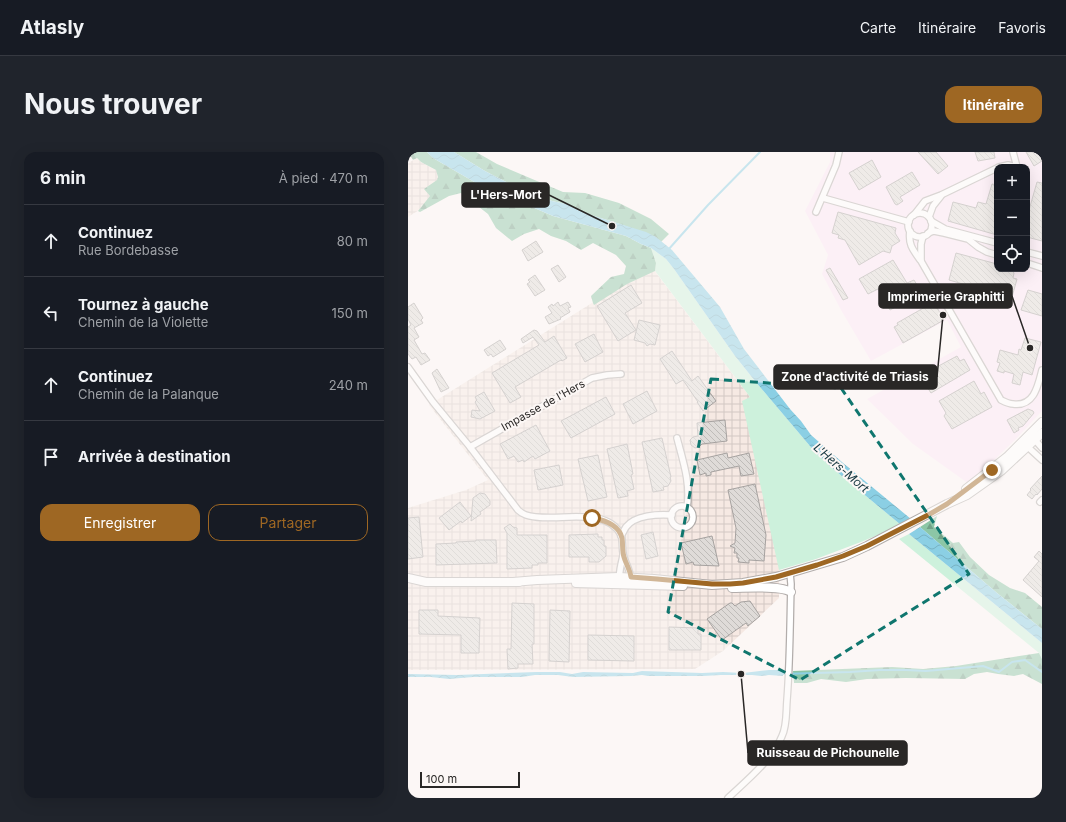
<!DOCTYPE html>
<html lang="fr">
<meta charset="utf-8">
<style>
:root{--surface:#171b24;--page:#20242c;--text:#f1f3f6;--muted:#9ea1a6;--line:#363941;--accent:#9e6723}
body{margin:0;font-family:Inter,sans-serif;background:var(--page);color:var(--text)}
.controls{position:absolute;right:12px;top:12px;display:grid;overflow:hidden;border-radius:8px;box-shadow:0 4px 16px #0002}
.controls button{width:36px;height:36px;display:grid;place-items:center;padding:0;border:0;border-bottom:1px solid var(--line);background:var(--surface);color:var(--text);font:20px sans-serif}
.scale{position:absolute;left:12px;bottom:10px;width:100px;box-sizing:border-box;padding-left:4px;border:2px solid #292726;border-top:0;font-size:11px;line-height:14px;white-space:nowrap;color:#292726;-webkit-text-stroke:3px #fcf7f5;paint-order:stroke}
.stop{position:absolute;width:12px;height:12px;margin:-9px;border:3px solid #9e6723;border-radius:50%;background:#fff}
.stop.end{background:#9e6723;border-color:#fff;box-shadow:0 1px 4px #0008}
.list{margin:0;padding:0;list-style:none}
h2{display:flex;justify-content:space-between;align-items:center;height:52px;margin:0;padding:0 16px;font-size:17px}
h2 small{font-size:13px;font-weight:400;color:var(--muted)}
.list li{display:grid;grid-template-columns:26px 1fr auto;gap:12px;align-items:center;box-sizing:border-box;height:72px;padding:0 16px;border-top:1px solid var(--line)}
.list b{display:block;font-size:15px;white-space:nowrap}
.list p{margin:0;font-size:13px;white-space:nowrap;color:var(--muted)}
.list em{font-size:13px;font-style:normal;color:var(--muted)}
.actions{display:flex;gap:8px;padding:12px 16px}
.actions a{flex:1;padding:9px 0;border:1px solid var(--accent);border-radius:12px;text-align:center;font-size:14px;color:var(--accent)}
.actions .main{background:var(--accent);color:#fff}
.icon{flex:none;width:22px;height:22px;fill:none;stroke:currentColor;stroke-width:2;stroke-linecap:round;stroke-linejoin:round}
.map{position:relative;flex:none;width:634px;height:646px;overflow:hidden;border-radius:12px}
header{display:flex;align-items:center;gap:24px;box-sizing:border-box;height:56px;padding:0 20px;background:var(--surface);border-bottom:1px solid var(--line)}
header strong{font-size:19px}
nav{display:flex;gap:22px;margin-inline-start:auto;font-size:14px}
.intro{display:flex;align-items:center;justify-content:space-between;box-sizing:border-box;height:96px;padding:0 24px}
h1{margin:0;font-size:28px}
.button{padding:10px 18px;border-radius:12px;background:var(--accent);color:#fff;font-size:14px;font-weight:700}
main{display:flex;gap:24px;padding:0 24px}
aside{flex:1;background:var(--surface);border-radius:12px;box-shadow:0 4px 16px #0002}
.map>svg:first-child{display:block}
.commercial{fill:#fde7f5;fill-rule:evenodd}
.industrial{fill:url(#industrial-grid)}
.green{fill:#cdf1dc}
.forest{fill:url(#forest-firs)}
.water{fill:url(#water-waves)}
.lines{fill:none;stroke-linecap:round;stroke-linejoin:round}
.stream{stroke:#8bcfe4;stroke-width:2}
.building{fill:url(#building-back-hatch);stroke:#a6a2a0}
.street-casing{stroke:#b2adab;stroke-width:8}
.secondary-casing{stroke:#b2adab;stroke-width:10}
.street{stroke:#fff;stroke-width:5.5}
.secondary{stroke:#fff;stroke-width:8}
.route{stroke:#9e6723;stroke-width:5}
.marked{fill:none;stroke:#0f766e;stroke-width:3;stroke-dasharray:8 5;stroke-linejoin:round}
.labels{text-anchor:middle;stroke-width:4;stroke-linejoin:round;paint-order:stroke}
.street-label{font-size:11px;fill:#292726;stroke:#fcf7f5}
.water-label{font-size:12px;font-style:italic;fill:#14363f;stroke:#fcf7f5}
.leader{fill:none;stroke:#292726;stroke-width:1.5}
.callout-dot{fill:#292726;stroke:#fcf7f5;stroke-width:1.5}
.callout{fill:#292726;stroke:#292726;stroke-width:1.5}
.callout-label{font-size:12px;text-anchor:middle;font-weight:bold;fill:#fff}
</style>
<header>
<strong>Atlasly</strong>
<nav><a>Carte</a><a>Itinéraire</a><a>Favoris</a></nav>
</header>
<div class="intro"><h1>Nous trouver</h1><a class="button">Itinéraire</a></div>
<main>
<aside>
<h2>6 min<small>À pied · 470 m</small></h2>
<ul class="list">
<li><svg class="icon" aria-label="ahead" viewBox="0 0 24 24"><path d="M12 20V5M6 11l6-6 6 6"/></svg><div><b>Continuez</b><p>Rue Bordebasse</p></div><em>80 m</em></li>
<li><svg class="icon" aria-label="left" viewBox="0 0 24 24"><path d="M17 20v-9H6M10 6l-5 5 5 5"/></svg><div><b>Tournez à gauche</b><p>Chemin de la Violette</p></div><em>150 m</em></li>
<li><svg class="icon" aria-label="ahead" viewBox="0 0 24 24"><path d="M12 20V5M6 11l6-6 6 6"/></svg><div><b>Continuez</b><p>Chemin de la Palanque</p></div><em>240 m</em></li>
<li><svg class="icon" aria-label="arrive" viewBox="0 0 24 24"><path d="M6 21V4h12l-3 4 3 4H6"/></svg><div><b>Arrivée à destination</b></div></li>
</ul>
<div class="actions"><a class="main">Enregistrer</a><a>Partager</a></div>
</aside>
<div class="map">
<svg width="634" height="646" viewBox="0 0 634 646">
<defs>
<pattern id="industrial-grid" width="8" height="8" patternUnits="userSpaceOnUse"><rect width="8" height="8" fill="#f6e9e3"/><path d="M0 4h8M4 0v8" fill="none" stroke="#d3c8c3"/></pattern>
<pattern id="forest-firs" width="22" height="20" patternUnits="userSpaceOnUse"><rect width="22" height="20" fill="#8cc6a6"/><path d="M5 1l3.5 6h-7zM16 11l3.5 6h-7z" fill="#72a187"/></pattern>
<pattern id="water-waves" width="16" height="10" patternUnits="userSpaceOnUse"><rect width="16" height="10" fill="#8bcfe4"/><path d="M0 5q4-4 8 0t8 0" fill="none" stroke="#78b2c3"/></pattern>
<pattern id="building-back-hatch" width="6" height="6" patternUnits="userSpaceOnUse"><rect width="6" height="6" fill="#dfdbd8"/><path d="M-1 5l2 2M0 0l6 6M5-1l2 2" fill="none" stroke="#bfbcb9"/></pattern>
</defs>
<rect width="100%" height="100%" fill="#fcf7f5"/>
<path class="commercial" d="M422,0H634V259L608,287L561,332L505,292L459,247L553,195L539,168L463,209L433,158L414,122L420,103L397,59L422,10ZM589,15H619V117H589Z"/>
<g class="industrial">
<polygon points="9,6 13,10 53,32 0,65 0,11"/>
<polygon points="243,114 342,245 371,415 371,446 315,499 287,517 0,518 0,356 58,338 80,328 21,253"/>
</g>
<g class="green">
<polygon points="243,96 258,107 266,117 327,204 347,229 407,300 423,315 493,373 453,390 408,407 371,418 334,249 342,245 247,119 248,111"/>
<polygon points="501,382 634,491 634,507 631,501 491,387"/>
</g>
<g class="forest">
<polygon points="0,0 19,0 25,6 68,31 145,64 218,84 233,92 243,96 248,111 247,119 219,132 186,153 185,151 183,144 203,125 216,122 218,114 208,103 185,91 173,98 158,89 143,84 131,77 116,82 104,89 88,76 80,62 53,41 41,44 12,60 10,59 22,44 16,37 29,28 30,25 28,18 13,10 9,6 5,8"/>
<polygon points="46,0 68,0 89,12 155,40 177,41 211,51 243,67 261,82 253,90 248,85 206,70 176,61 158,52 144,49 104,33 77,19"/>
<polygon points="529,364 526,375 545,391 551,390 562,405 581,423 602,436 617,441 634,455 634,477 589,441 512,375"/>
<polygon points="631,501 634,507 634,532 615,522 606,524 590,522 579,520 566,522 557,527 498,526 459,527 438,530 413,527 399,531 386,531 385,519 484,515 515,517 548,514"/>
</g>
<g class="water">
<polygon points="19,0 46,0 77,19 104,33 144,49 158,52 176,61 206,70 238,80 248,85 264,98 312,155 336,197 382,257 393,269 403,283 435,311 503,367 493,373 423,315 407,300 347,229 327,204 266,117 258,107 243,96 233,92 218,84 145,64 68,31 25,6"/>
<polygon points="512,375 589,441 634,477 634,491 501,382"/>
<polygon points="361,518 375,518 375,524 361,523 353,524 344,523 313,523 295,524 240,524 234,523 223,524 165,525 150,523 127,523 114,525 65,525 41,527 23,525 0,525 0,522 49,523 128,520 152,520 164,522 175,520 225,521 234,519 294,521 315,520 335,521"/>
</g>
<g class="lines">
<g class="stream">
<polyline points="260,98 300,53 352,0"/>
<polyline points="373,522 442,520 472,518 498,518 518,519 575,514 591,520 604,510 617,508 634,520"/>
</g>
</g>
<g class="building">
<polygon points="510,0 528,0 540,14 530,22"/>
<polygon points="567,0 586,0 587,6 570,9"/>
<polygon points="618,0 634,0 634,9 626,14"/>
<polygon points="464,8 473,25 451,38 441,21"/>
<polygon points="504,20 512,33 492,45 495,49 489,53 487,52 478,35"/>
<polygon points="629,30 634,31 634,89 619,85 619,65"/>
<polygon points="584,32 589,33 589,83 540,69 545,50 568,56 570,50 578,52"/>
<polygon points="430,60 488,76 487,81 492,89 484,94 482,101 475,99 451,113 437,88 430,86 431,83 424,81"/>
<polygon points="128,89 135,100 120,109 114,98"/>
<polygon points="548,101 589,112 589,117 603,117 606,121 605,126 609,127 604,145 569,135 569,136 541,128"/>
<polygon points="485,108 499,131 506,128 514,141 482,158 470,137 460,142 451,127"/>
<polygon points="150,113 158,125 151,130 143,117"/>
<polygon points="422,116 440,146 435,148 418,118"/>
<polygon points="127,123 137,138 127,144 119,132 122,130 120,128"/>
<polygon points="223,133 234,151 217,161 228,178 210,189 189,154"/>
<polygon points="620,138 634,142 634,164 613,158"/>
<polygon points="150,150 152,154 160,150 163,155 160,156 162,160 152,166 153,167 141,172 137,165 144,161 140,155 144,152 145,154"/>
<polygon points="526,150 536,168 495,191 486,175 490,173 489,171"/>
<polygon points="6,151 15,166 13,168 15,171 6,176 11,185 6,188 14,202 17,201 22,208 13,213 8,205 4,207 0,202 0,175 3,173 0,167 0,155"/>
<polygon points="231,168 252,173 247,193 242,192 239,194 237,191 226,188"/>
<polygon points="126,178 129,179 137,190 146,184 159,206 154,209 153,208 107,235 113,245 102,251 84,221 131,193 125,185 115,191 113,187"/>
<polygon points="186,182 195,200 177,210 167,192"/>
<polygon points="617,186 633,190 624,223 615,220 612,233 604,231 606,222 596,219 596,221 589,219 592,211 589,210 592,198 610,203 611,197 613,198"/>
<polygon points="92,188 98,197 85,205 83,202 80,204 76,198"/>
<polygon points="264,199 284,229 290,224 308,249 295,259 289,250 290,250 275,228 268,232 252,207"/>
<polygon points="549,204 552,209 556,207 562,218 523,241 512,224"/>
<polygon points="29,217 41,236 33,240 24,221"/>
<polygon points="566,229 573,242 576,240 584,255 544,277 536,264 538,261 531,249"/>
<polygon points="239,239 249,259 225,272 215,252"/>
<polygon points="76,240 87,259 72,267 63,265 64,258 72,259 67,250 69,248 67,245"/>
<polygon points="198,245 207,262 163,286 153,269"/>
<polygon points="620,257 625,259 626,261 615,274 610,276 611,278 606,281 599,268"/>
<polygon points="317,268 319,289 294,292 291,295 287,296 283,293 282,288 285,285 290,284 289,271"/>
<polygon points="128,273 142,299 127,307 125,304 116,310 115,308 110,310 106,304 100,307 92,292"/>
<polygon points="254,286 263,325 262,325 263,329 260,334 255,335 256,338 245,340 234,290"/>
<polygon points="219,292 225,322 223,323 226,337 219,339 220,344 210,346 199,297"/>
<polygon points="319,301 320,306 341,301 346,322 333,324 331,314 303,320 303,323 298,324 298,321 292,323 289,308"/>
<polygon points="190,303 199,345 180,349 170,307"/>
<polygon points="151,313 155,333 130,338 126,318"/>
<polygon points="634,324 634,337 629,343 628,342 624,347 619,343 623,338 622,337"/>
<polygon points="347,332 358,383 356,409 341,408 341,411 330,410 331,406 329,406 329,401 326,401 327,396 322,394 327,391 328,376 320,338"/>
<polygon points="72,341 77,342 82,349 82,353 72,360 73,362 63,369 65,346"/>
<polygon points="52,350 63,364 54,371 53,369 41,378 31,366"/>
<polygon points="11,365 15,405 0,407 0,366"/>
<polygon points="102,372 105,375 109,376 109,383 139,383 139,411 130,411 130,413 124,413 124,416 99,417 99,381 96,376"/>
<polygon points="245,380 250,404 238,407 233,383"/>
<polygon points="190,382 190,385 194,385 194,388 196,388 196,394 198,394 198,404 191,410 181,410 181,405 161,405 161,383"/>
<polygon points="304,384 311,414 286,413 285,410 278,412 273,391"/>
<polygon points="68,388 88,388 89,411 28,413 28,392 48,391 48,390 68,389"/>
<polygon points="631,399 634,402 634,445 615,428 631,409 626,405"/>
<polygon points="342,449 352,464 340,474 338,471 314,488 299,467 322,451 324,451 327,454 333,450"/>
<polygon points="104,451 126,452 126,492 124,492 125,512 110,512 110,516 100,517 99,497 103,497"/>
<polygon points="11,458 30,458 30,464 72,466 71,501 53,501 53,483 11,482"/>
<polygon points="142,458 162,459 161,510 141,509"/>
<polygon points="261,475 290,476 290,482 293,482 293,498 261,498"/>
<polygon points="180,483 226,484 226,509 180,508"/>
</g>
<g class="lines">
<g class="street-casing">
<g id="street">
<polyline points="591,15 600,13 609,15 605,0"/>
<polyline points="415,46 501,70"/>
<polyline points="408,60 428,13 431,0"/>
<circle cx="512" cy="73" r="12"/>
<polyline points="506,63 517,49 533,43 589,16"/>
<polyline points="521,65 525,54 533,44"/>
<polyline points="523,69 537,77 589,91"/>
<path d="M502,79C500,93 505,98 513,109L593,248C597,250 601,252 605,252C626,255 630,234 634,218"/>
<polyline points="520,81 526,79 536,81 560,87 570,95 579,100 589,103"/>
<polyline points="619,100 634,104"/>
<polyline points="513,108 513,92 515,84"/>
<polyline points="619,111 634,116"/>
<path d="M0,215L25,250L62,295L110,358C112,360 115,362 118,363C144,372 198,352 213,383C215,388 214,396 215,401C216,410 224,420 222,427"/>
<path d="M269,286C275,309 283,332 279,356"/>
<polyline points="624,287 627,288 634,296"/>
<polyline points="619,292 622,297 634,308"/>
<polyline points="62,295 184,226 199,223 213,222"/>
<polyline points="632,350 634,348"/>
<circle cx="274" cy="365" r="11"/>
<path d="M213,384C215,381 216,378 218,375C227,363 250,362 264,363"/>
<path d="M212,428C210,420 214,411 215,403"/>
<path d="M320,646C338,629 365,607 374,584C379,574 378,560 379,548C382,510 382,471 383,432L382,421"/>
</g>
</g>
<g class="secondary-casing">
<g id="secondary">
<polyline points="558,337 599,305 634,270"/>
<polyline points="0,426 18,430 111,430"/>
<polyline points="105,430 129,428 211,425 246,427 304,433 335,431 368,425 435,405 459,394 539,352 559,343 593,319 634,281"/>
<polyline points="168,431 275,434"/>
<path d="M324,436C338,436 372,433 383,440"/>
</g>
</g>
<use href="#street" class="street"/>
<use href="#secondary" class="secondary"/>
</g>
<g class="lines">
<path class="route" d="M184,366C196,368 211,373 214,386C215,392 214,399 216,405C218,412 222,418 223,425L249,427L304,432H322L335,431L368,425L409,413L435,404L459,394L522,362L539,352L584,318"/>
</g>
<path d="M0 0H634V646H0ZM303,227L433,236L561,422L392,528L260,460Z" fill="#fcf7f5" fill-opacity=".55" fill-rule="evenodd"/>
<path class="marked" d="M303,227L433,236L561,422L392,528L260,460Z"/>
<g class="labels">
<g class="street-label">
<text transform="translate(135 253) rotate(-29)" y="4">Impasse de l'Hers</text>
</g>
<g class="water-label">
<text transform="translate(433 316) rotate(41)" y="4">L'Hers-Mort</text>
</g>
</g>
<path class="leader" d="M204 74L141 43M622 196L604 144M535 163L529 225M333 522L340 601"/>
<g class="callout-dot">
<circle cx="204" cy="74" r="4"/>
<circle cx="622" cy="196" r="4"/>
<circle cx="535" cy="163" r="4"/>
<circle cx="333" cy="522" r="4"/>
</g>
<g class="callout">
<rect x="54" y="31" width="87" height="24" rx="4"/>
<rect x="471" y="132" width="133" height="24" rx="4"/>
<rect x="366" y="213" width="163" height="24" rx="4"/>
<rect x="340" y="589" width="159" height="24" rx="4"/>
</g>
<g class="callout-label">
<text x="98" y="47">L'Hers-Mort</text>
<text x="538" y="149">Imprimerie Graphitti</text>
<text x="447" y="229">Zone d'activité de Triasis</text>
<text x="420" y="605">Ruisseau de Pichounelle</text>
</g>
</svg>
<div class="controls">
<button>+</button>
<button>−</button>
<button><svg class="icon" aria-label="locate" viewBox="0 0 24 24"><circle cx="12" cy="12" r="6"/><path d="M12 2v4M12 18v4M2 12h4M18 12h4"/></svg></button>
</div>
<div class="scale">100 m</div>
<div class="stop" style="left:184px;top:366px"></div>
<div class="stop end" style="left:584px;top:318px"></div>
</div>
</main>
